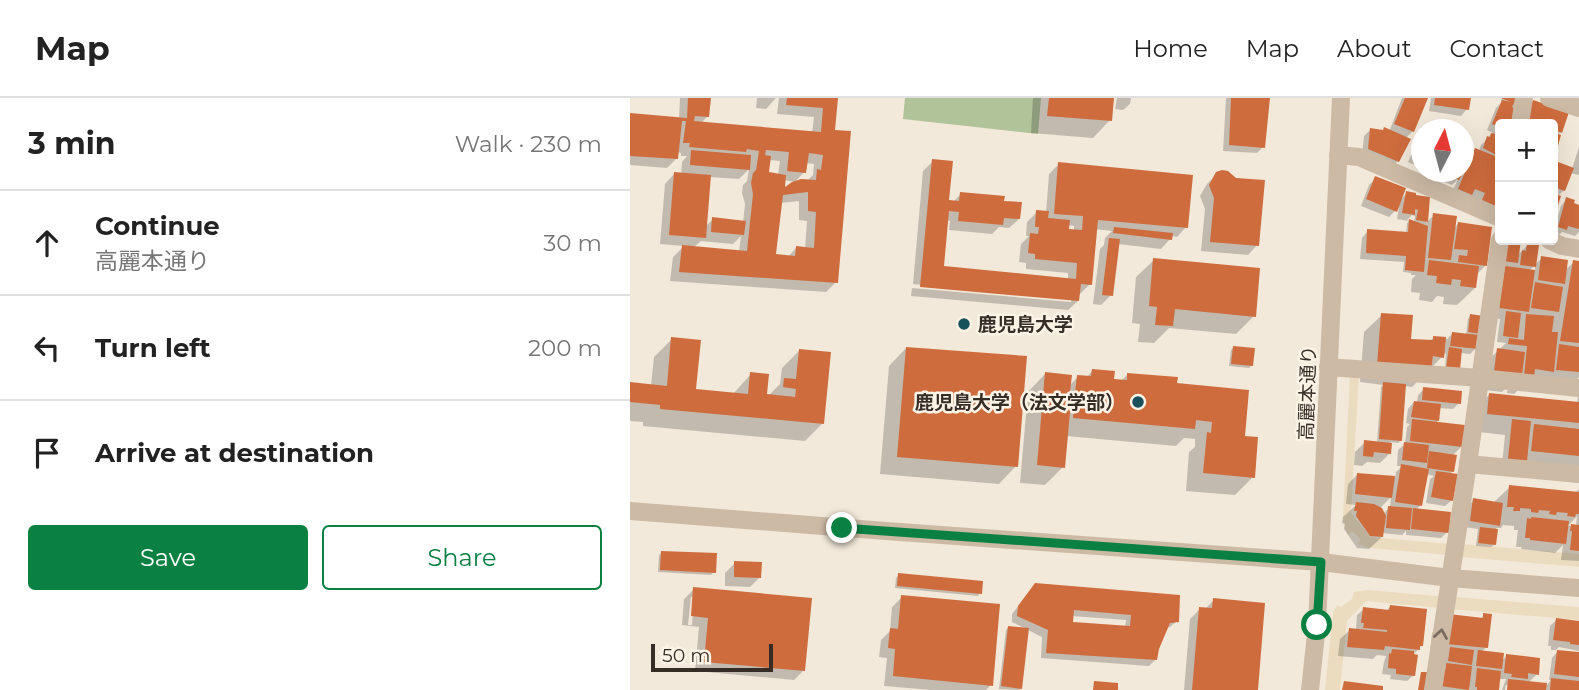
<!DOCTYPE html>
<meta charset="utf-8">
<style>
:root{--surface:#fff;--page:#f6f6f6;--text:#222;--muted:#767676;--line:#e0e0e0;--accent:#0b8043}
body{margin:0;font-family:Montserrat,"Noto Sans JP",sans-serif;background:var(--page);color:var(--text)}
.controls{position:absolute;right:21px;top:21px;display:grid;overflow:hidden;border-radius:7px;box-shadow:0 7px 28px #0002}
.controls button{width:63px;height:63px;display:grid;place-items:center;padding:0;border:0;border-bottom:2px solid var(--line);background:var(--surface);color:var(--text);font:35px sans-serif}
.compass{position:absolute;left:781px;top:21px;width:63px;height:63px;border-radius:50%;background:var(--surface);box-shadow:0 7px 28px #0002;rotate:6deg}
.scale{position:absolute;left:21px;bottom:18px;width:122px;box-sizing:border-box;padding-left:7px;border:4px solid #372d27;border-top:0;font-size:19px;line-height:24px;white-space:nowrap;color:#372d27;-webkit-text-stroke:5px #fbf3e6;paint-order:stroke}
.stop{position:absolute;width:21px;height:21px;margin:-16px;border:5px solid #0b8043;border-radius:50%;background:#fff}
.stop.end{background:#0b8043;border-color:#fff;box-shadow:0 2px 7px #0008}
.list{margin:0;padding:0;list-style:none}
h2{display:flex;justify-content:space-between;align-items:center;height:91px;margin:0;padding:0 28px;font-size:30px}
h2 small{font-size:23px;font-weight:400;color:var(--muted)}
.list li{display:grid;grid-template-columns:46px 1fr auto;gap:21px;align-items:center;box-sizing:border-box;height:105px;padding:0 28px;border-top:2px solid var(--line)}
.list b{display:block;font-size:26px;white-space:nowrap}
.list p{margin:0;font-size:23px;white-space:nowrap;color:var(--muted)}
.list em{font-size:23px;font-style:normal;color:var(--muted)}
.actions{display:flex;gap:14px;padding:21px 28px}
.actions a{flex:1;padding:16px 0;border:2px solid var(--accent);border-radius:7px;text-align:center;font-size:24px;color:var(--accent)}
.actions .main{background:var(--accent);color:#fff}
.icon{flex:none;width:38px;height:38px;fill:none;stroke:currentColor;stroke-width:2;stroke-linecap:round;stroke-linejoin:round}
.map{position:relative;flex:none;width:949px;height:592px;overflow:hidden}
header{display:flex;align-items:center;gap:42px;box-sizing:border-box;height:98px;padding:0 35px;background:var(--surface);border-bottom:2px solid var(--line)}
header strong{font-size:33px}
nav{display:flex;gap:38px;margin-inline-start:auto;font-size:24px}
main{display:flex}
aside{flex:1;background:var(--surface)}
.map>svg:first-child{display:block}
.green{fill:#b1c399}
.plaza{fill:#ecdcbf}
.shadow{fill:#0003;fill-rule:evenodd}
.building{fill:#ce6c3d;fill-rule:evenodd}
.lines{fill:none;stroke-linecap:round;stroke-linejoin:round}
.minor{stroke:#ccbaa5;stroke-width:18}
.tertiary{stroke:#ccbaa5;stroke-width:18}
.oneway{stroke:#7a6c60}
.route{stroke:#0b8043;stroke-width:9}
.poi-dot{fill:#19515b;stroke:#fbf3e6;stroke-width:2.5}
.labels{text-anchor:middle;stroke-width:5;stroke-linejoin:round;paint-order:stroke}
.poi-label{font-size:19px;font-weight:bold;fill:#372d27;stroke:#fbf3e6;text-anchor:start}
.street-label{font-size:19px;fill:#372d27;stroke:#fbf3e6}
</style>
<header>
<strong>Map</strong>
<nav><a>Home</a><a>Map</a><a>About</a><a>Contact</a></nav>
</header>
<main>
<aside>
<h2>3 min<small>Walk · 230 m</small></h2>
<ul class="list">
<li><svg class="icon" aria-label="ahead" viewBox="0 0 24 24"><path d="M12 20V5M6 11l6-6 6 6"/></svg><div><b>Continue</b><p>高麗本通り</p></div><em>30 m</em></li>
<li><svg class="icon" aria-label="left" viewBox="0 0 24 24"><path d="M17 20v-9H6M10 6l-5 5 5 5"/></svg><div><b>Turn left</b></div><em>200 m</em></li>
<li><svg class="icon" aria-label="arrive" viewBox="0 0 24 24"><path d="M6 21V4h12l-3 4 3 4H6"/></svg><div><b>Arrive at destination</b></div></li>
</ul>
<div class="actions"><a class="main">Save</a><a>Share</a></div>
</aside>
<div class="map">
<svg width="949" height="592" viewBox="0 0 949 592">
<rect width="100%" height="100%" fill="#f3e9da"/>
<polygon class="green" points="275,0 411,0 408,36 273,21"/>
<g class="plaza">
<polygon points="720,275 729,276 721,415 740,439 821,446 818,457 740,450 728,446 730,441 723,434 718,436 714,428 713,418"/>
<polygon points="830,446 949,456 949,469 831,459"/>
<polygon points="737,492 808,498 810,500 809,510 736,503 717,523 710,592 695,592 703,514 707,507 711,509 722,501 724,494"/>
<polygon points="826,499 949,509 949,522 819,511"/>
</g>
<g class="shadow">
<path d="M50,0H79L78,18L70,26L182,35L184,19L147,16L149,0H206L203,33L206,184L196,194L40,183L43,159L54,148L30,146L35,86L44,76L51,77L52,64L57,58H51V55L47,54V60L37,70L0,67V17L49,21ZM139,62L150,63L148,77L137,76ZM175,65L184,66L183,77L177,83L153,93L154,82L165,84L174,74ZM119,71L117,83L113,87L112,95L115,106L113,125L83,121L75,129L79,79L109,81ZM169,103V122L177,123L175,151L166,150L158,159L144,157L150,105ZM111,138L109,154L63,150L71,143L103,146Z"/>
<polygon points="127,0 146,0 136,11 126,10"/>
<polygon points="403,0 482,0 480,22 463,40 401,35"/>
<polygon points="487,0 501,0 500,6 493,12 485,11"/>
<polygon points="596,0 639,0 633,49 627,55 593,53"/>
<polygon points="772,0 796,0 783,33 775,41 768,63 761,70 732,57 734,38 740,32 759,34"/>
<polygon points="801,0 839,0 837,11 831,18 799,13"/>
<polygon points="872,0 884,0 886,6 882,11 886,12 881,26 870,26 870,80 866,91 870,93 865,107 855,116 819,101 828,81 822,87 809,82 812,74 834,74 834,46 841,49 836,61 846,52 849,53 851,47 863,35 857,32 866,10 872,4 871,3"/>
<polygon points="903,4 931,34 927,37 923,55 923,26 892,26"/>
<polygon points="804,27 810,30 811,29 817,32 799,32"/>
<polygon points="792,37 792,70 778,64 789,40"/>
<polygon points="949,49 949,77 940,75 934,92 929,97 923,119 923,64 942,71"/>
<path d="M303,63L317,103L323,104L331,96L372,104L389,121L379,130L369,129L362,136L319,132L320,123L316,122L312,170L438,182V175L396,171V165L389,164L391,146L399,138H396L397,124L407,114L416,115L419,76L429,66L556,129L547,139L541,138L540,141L531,151L488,146L481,197L471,207L463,206L470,151L474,147L475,140L482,133L465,131L460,186L450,196H448V203L438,212L281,198L282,190L441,204V201L283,186L293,73ZM438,127L444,128V133H437Z"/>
<polygon points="587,76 627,147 618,157 571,153 575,111 570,98 577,86"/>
<path d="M746,80L770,102L777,95L798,116L796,125L804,117L823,131L828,126L856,167L847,176L845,190L827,207L813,206L814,199L807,198L802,204L789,202L790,195L781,194L782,181L786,177H781V175L773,174L774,164L730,161L732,140L738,133L776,136L777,125L779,123L767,121L769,109L759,119L731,108L739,87ZM782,117L785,118L784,124L777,122Z"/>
<polygon points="937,101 942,107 949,109 949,134 945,138 932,134 929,137 923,136 931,108"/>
<polygon points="875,142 890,142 888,157 898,147 904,168 899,173 905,173 905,167 912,160 934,173 944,164 949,165 949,279 936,292 891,289 884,296 877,295 878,288 872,294 847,291 850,270 876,245 867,244 870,221 860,219"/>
<polygon points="524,162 624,218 606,236 539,230 524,245 508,244 510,226 502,225 506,179"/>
<polygon points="752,217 779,242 799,244 803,240 817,241 822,236 836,237 838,221 840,218 852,219 846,250 840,256 830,255 815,272 816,255 782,289 774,288 771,342 768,345 761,344 759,356 750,365 737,364 732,368 724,367 725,354 735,344 747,345 751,289 753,287 730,284 734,234"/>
<polygon points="42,241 64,292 103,296 121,276 135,298 138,298 150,286 152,270 170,252 192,326 175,343 13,328 13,324 0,323 0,286 21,288 24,259"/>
<polygon points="604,249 622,267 619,270 599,268 601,252"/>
<polygon points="276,250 386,368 369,386 250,376 259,268"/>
<polygon points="462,273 482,282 491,283 498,276 545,287 613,339 623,379 605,397 556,393 559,354 565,349 565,341 554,340 546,348 436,338 433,369 415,387 390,385 398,294 415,276 439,288 448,279 456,280"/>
<path d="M794,291L829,305L823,311L809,310L807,326L831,349L822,358L823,373L819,377L822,402L815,408L796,405L800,381L804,378L796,376L790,408L786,412L817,434L811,440L776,437V433L772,437L752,435V439L739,451L727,450L714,431L715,426L712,425L713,419L726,407L716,406L718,386L728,376L765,380L766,374L772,368H767L768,352L775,346L777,329L780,326L776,325L778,311L784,304L787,305L788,297ZM761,399L760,409L753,416L749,411Z"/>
<polygon points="949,293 949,385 940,384 941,367 872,367 875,337 840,333 842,315 859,297 947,305"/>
<path d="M880,389L945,395L949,391V463L931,462L933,447L925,455L891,451L892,449H886L888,432H884V428L873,427L871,430H866L864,447L861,449L846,448L848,431L834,429L837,409L844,402L863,405ZM947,418L946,428H938Z"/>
<polygon points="32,455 84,474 81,477 28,474 29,457"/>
<polygon points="105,465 130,479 120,489 95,488 95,475"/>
<polygon points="269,477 350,495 348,498 265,490 266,480"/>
<path d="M405,487L547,523L540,529L536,530L525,562L519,568L411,560L412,539L398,532L391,590L389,592L369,591L376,532L379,529L396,531L382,524V516ZM442,518L496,522L495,530L441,526Z"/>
<path d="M64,491L174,572L164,582L65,573L69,529L52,527L54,501ZM61,499H64L62,527H58Z"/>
<polygon points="272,499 361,587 356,592 302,592 254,588 257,560 249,559 251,542 260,533 262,509"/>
<polygon points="584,502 626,592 554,592 560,521 570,511 574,512"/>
<polygon points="760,509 792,547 782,558 784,577 777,583 760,581 761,577 752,576 754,564 756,558 747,557 743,561 708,558 710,541 720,532 726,532 727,517 734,511 756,513"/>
<polygon points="854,517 856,549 852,554 871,563 877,558 907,576 898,585 917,587 921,582 919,582 922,560 928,553 949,556 949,585 947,592 879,592 879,587 876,587 875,592 872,592 876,581 868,581 867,592 839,592 840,589 836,592 805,592 799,563 802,535 820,518 850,521"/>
<polygon points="926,522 949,524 949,553 929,549 926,552 921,552 921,548 918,548 920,528"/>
</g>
<g class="building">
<path d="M58,0H81L79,19L65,18L64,23L191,34L193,10L156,7L157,0H208L205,32L221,33L208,185L49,174L52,147L117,153L123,96L121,85L123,75L126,72L129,53L117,51L116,54L59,49L60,45H53L56,23H52L48,61L0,58V15L57,20ZM136,52L159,54L157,73L176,75L179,55L193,57L191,72L187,71L186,82L171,81L162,84L155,89L156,77L139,74L141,58L135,57ZM178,94V113L186,114L184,150L166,148L165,158L146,156L153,97Z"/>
<polygon points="419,0 484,0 482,23 417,18"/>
<polygon points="601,0 640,0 635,50 599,47"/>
<polygon points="775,0 798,0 784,34 764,26"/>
<polygon points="805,0 841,0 839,12 804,7"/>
<polygon points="871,0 886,0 888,7 884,5 882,9 888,12 883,26 870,26 870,29 862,26 872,2 881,4"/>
<polygon points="903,2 939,14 932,35 923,31 923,26 908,26 896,22"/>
<polygon points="754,29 781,41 769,64 738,51 740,30 753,32"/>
<polygon points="923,34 931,37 926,55 923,54"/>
<polygon points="861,35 870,37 870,59 853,50 857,38 860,39"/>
<polygon points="792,38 792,61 783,57"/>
<polygon points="834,44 843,48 834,72"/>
<polygon points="845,50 870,60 870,85 868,90 870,91 870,98 866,108 852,102 855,95 845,91 842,97 828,91"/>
<polygon points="61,52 121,57 120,72 60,67"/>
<polygon points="302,61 323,63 319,102 329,103 330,94 375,98 374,103 392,104 390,121 374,120 373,127 328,123 329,114 319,113 314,168 446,181 447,165 405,161 405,156 398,155 400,135 408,136 409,129 405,129 406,112 419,113 418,120 440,122 439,131 452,132 453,118 424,116 428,64 563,77 558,130 468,122 462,187 451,186 449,203 290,189"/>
<polygon points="923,62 944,70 935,93 923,89"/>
<polygon points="592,72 598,73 606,80 635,82 629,148 580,144 584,100 579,87 586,74"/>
<polygon points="44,74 81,77 76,140 39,137"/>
<polygon points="815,74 833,74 829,82 814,75"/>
<polygon points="745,78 776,90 767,114 736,101"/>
<polygon points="776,93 786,95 786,97 800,99 798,124 786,122 788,112 785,111 785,117 772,115"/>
<polygon points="923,95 931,98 923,123"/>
<polygon points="936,99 945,102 944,105 949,107 949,131 938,128 937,132 928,129"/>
<polygon points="803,115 827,118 821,162 798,160"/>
<polygon points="82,119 116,123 114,137 81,134"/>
<polygon points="779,121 798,128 794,174 775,172 776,158 736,155 737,131 778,134"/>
<polygon points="828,124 862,129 857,168 828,164 829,157 837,158 838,152 824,151"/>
<polygon points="484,129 543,135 542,142 483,135"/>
<polygon points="479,140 490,141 483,198 472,197"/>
<polygon points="876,142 891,142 888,165 873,163"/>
<polygon points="897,145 909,147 906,169 890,167 892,152 896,153"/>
<polygon points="911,158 938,162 935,186 908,182"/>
<polygon points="523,160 630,170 626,219 545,211 543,228 525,227 527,209 519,208"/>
<polygon points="799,162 849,168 846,190 830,188 831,182 822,181 821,187 806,185 807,178 797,177"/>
<polygon points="943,162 949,163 949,245 930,243"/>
<polygon points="875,168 905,172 899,214 869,210"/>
<polygon points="905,184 933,189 929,214 901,210"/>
<polygon points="876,213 891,215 888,240 873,238"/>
<polygon points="751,215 783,217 781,241 803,242 803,238 816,239 814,260 803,258 801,272 747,267"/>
<polygon points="840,216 854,218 852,236 838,234"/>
<polygon points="896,216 924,218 922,234 928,234 924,274 905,271 904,279 894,278 897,248 878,246 879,240 894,242"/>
<polygon points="822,234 849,237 848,251 820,248"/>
<polygon points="41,239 71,242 66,291 118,296 120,274 139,276 137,296 165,299 166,291 153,289 154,280 166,281 169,251 201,254 194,326 30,311 30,307 0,304 0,284 37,288"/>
<polygon points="929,246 949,249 949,274 926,272"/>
<polygon points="603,248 625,250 623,268 601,266"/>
<polygon points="276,249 397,258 388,369 267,359"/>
<polygon points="819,249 832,251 830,272 816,270"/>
<polygon points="867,250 895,254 892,277 864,273"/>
<polygon points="462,271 485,273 484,281 497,282 497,275 548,279 547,285 619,292 615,338 628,339 625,380 573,375 577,334 581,335 582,324 566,322 565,331 443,320 445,303 441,303 435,370 407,367 415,274 442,277 440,294 445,295 447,277 461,278"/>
<polygon points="753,284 776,286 772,343 749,341"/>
<polygon points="793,289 832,293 831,306 792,302"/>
<polygon points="859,295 949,304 949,325 857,316"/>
<polygon points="784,303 811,306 809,323 781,319"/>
<polygon points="782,321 835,327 833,349 780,343"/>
<polygon points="882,321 901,323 897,363 878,361"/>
<polygon points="904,326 949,331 949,358 901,353"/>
<polygon points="734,342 762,345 761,356 744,354 743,359 733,358"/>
<polygon points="774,344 799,347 797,365 772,362"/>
<polygon points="799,353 827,357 824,374 797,370"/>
<polygon points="771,366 799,371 792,408 765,404"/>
<polygon points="806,373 828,376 823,403 801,399"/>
<polygon points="727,375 765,378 762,400 725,396"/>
<polygon points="879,387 949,394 949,416 946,416 945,419 937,418 938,415 927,414 926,417 919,416 920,413 909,412 908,415 901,414 901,411 890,410 890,413 883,413 884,409 877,409"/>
<polygon points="843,400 873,405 870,428 840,423"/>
<polygon points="726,404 744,406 752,410 756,418 753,439 740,438 726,418 727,413 724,413"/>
<polygon points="758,408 782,410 780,432 756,430"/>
<polygon points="783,410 821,414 819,435 781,431"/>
<polygon points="901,419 939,423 936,446 900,442 900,440 895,440 897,420 901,421"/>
<polygon points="941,426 949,427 949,453 940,452 942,433 940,433"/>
<polygon points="850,429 868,431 866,447 848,445"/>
<polygon points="31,453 87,455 86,475 30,472"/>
<polygon points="104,463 132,464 131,480 104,479"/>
<polygon points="268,475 353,483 352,496 267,488"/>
<path d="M405,485L550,497L549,524L540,525L529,551L527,562L416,555L418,532L387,518L388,508ZM444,512L501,517L500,528L443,524Z"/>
<polygon points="63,489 182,500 175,573 74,564 78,520 61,518"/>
<polygon points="271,497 370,506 363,588 263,578 265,551 258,550 260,530 268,531"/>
<polygon points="583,500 635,505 628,592 562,592 569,509 582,510"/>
<polygon points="760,507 797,511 793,548 790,548 790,552 755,548 754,552 717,549 719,530 757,534 757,532 733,530 734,525 731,525 733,509 759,512"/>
<polygon points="853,515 862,516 858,550 816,546 819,516 853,520"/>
<polygon points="926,520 949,523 949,547 940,546 940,544 923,542"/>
<polygon points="378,528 399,530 392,591 371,588"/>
<polygon points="820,549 844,552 842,567 818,563"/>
<polygon points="762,551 784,553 784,556 788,557 785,578 766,576 766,571 758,570 759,555 761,556"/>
<polygon points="848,552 874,555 872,571 846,568"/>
<polygon points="927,552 949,554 949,579 924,576"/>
<polygon points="876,556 910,560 909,577 898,575 898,581 881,579 882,576 874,575"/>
<polygon points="816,565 842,568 839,592 810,588 812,573 815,573"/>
<polygon points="847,570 871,573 869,592 847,592 847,589 845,589"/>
<polygon points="791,574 799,574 797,592 788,592"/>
<polygon points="921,580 949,583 949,592 920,592"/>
<polygon points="878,581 917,585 916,592 877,592"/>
<polygon points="464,583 488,585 488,592 463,592"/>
<polygon points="714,583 753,588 753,592 712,592"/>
</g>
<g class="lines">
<g class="minor">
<polyline points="919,0 949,10"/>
<polyline points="890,26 894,0"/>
<polyline points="708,57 729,59 870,120"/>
<polyline points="919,142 932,148 949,151"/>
<polyline points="698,269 850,280 949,290"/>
<polyline points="838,366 949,376"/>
<polyline points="803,592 838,366 870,142"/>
</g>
<g class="tertiary">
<polyline points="0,413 256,433 691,464 820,480 949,490"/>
<polyline points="680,592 687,527 711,0"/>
</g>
</g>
<defs><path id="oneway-chevron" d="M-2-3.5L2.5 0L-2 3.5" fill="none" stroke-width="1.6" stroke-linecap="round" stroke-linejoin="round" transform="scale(1.75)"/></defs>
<use class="oneway" href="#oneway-chevron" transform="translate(811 536) rotate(-81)"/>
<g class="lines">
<polyline class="route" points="212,430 691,464 687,527"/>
</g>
<g class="poi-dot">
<circle cx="334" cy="226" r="7"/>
<circle cx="508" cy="304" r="7"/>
</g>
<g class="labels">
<g class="poi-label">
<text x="348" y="233">鹿児島大学</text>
<text x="494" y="311" text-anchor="end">鹿児島大学（法文学部）</text>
</g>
<g class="street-label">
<text transform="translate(677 295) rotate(-88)" y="7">高麗本通り</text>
</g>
</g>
</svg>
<div class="controls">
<button>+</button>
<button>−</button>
</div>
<svg class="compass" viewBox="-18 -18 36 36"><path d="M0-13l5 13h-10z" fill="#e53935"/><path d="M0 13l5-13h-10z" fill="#767676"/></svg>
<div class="scale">50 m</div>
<div class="stop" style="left:687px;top:527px"></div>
<div class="stop end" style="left:212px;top:430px"></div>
</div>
</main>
